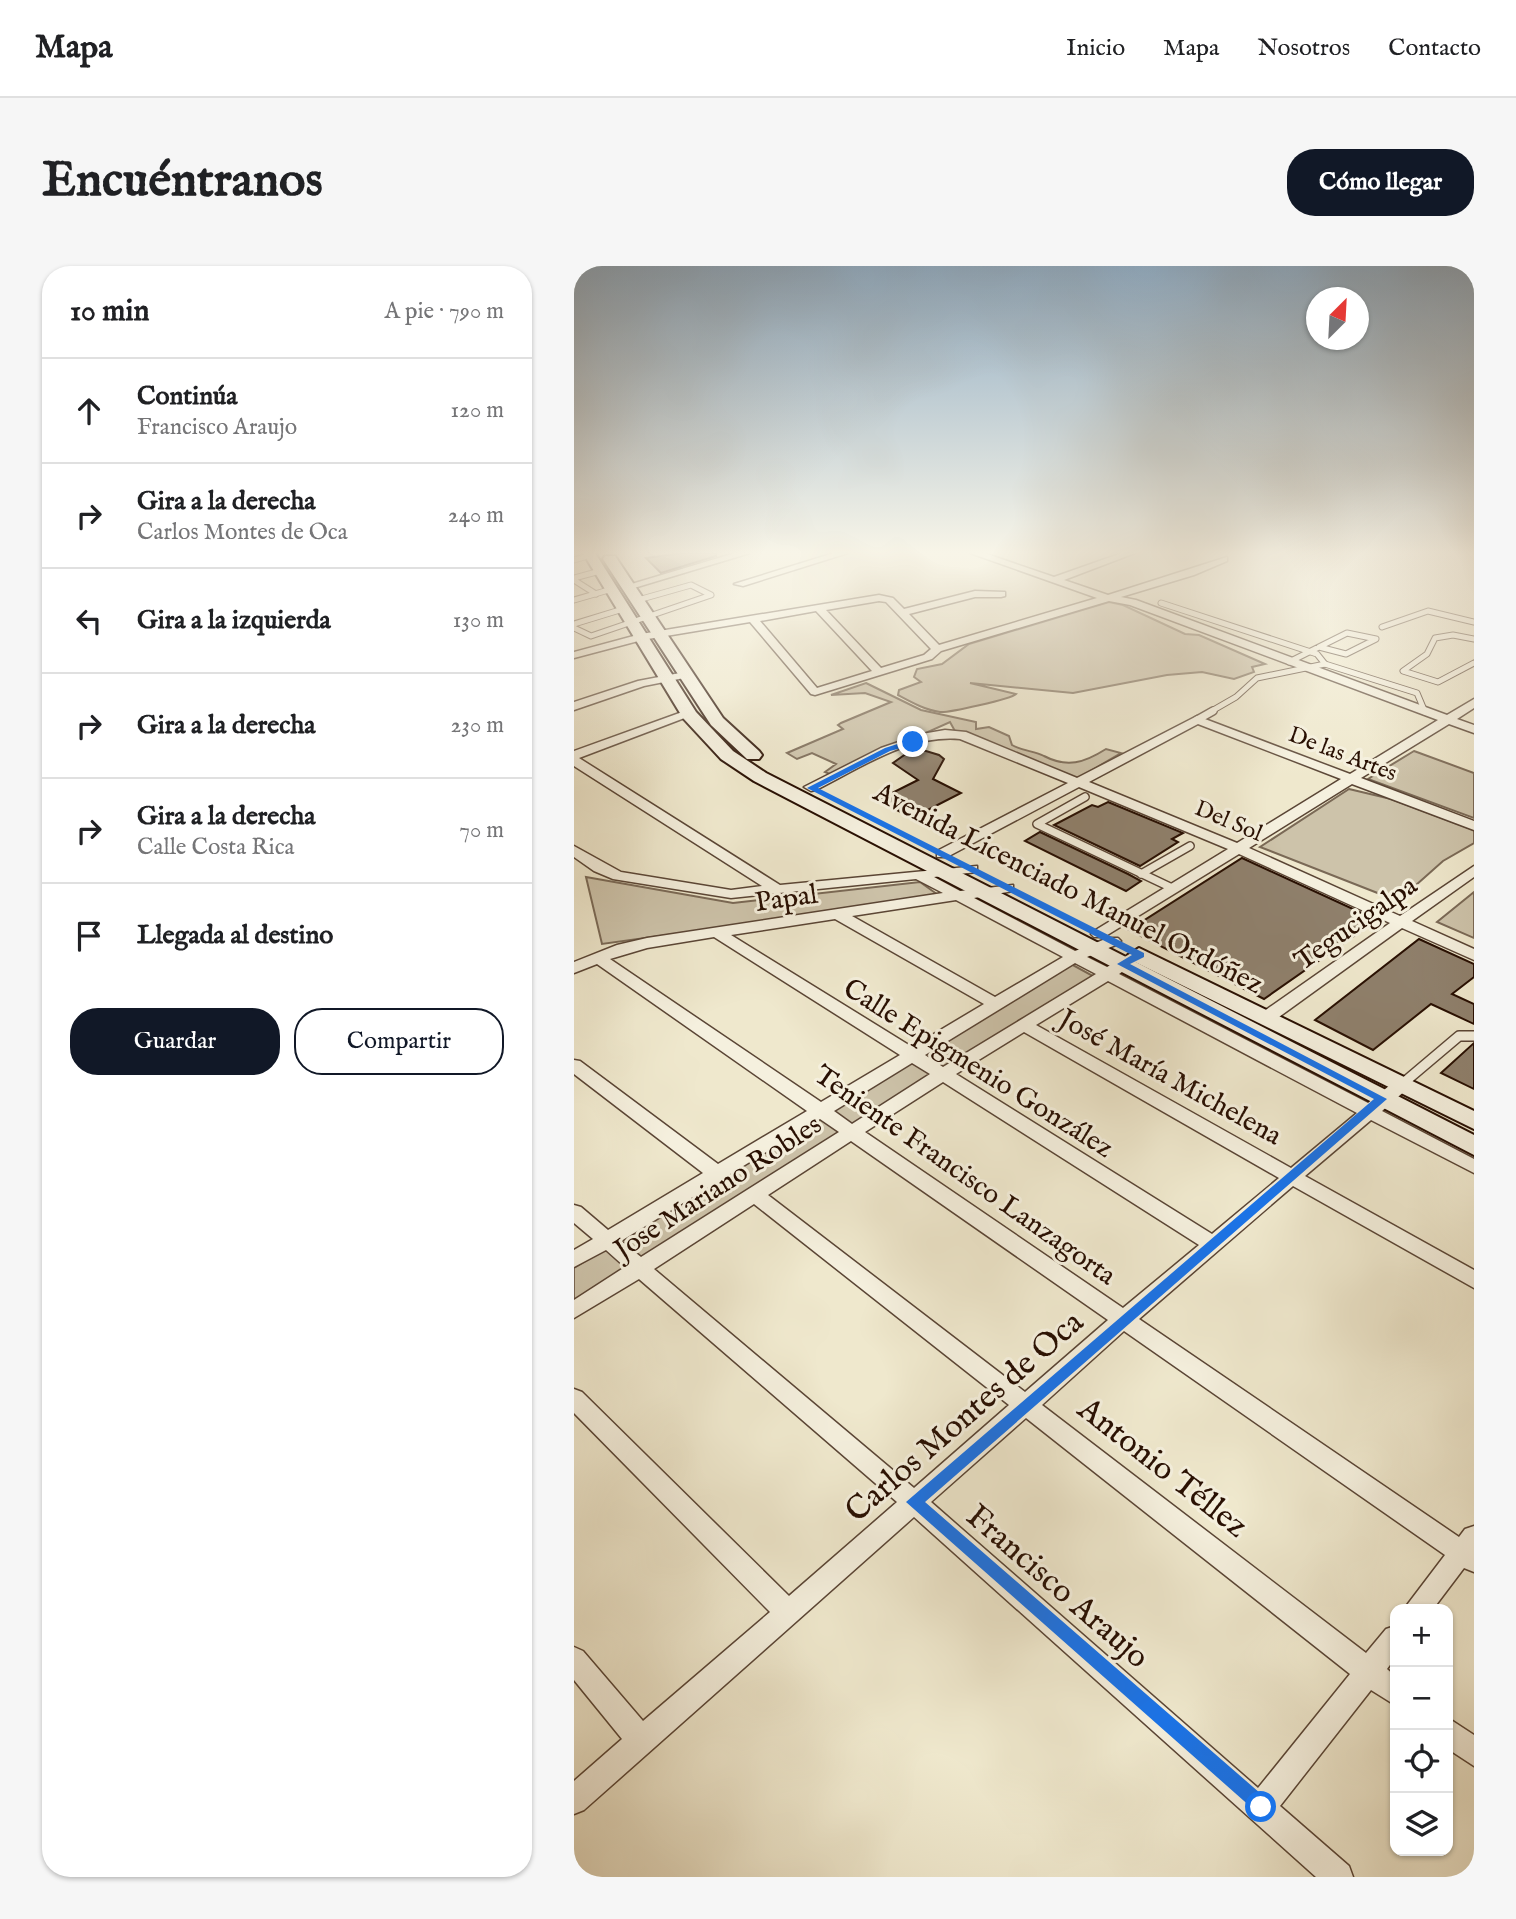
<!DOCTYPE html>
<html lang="es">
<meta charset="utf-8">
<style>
:root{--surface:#fff;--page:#f6f6f6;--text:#202124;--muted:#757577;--line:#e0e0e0;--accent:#111827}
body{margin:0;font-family:"IM FELL English",serif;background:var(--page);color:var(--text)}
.controls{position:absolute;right:21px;bottom:21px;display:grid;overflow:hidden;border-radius:14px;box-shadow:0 2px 5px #0004}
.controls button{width:63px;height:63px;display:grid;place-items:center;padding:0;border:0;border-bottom:2px solid var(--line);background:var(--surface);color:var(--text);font:35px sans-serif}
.compass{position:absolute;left:732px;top:21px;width:63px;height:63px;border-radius:50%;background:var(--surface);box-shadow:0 2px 5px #0004;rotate:24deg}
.stop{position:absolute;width:21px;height:21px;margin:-16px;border:5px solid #1a73e8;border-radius:50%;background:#fff}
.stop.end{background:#1a73e8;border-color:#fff;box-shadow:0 2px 7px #0008}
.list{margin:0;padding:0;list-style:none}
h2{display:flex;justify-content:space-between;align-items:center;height:91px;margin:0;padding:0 28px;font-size:30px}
h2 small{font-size:23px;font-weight:400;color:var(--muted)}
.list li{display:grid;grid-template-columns:46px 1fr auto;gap:21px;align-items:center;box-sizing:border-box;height:105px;padding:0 28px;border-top:2px solid var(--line)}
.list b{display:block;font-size:26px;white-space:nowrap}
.list p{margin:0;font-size:23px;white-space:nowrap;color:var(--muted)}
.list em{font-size:23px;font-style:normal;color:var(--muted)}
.actions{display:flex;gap:14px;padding:21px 28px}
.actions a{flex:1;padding:16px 0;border:2px solid var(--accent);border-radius:28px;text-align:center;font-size:24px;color:var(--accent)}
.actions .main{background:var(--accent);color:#fff}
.icon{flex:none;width:38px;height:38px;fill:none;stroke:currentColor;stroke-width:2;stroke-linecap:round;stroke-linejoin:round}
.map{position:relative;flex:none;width:900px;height:1611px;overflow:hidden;border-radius:28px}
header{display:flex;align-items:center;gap:42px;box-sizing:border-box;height:98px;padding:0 35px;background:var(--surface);border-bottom:2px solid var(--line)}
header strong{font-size:33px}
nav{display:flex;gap:38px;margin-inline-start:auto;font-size:24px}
.intro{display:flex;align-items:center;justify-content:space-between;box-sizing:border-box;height:168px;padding:0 42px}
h1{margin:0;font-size:49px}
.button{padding:18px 32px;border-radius:28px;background:var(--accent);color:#fff;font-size:24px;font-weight:700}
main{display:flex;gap:42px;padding:0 42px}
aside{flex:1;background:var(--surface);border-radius:28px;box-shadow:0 2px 5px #0004}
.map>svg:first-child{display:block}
.green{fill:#cdc3aa;stroke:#7a6956;stroke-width:2}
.building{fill:#8f806c;stroke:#280f02;stroke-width:2}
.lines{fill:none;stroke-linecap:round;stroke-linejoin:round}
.lane-far2-casing{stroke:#5a4535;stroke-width:7}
.lane-far1-casing{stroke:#5a4535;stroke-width:10}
.lane-casing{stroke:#5a4535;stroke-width:12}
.street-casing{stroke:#5a4535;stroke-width:3}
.secondary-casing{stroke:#280f02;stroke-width:4}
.lane-far2{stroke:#f5f0de;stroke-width:5}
.lane-far1{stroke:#f5f0de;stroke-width:7}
.lane{stroke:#f5f0de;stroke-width:9}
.street{fill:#f5f0de;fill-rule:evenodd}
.secondary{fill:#f5f0de;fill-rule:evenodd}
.route{fill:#1a73e8}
.labels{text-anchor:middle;stroke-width:6;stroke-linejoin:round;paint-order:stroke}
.far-street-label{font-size:23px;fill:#280f02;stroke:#f5f0de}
.street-label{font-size:28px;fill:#280f02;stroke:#f5f0de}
.near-street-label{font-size:33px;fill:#280f02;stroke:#f5f0de}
</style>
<header>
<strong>Mapa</strong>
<nav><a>Inicio</a><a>Mapa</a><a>Nosotros</a><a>Contacto</a></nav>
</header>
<div class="intro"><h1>Encuéntranos</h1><a class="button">Cómo llegar</a></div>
<main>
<aside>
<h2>10 min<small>A pie · 790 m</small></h2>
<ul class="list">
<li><svg class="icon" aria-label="ahead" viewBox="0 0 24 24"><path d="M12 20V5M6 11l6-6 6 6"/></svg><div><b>Continúa</b><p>Francisco Araujo</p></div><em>120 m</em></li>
<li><svg class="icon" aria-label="right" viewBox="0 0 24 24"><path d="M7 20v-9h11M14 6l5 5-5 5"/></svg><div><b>Gira a la derecha</b><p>Carlos Montes de Oca</p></div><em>240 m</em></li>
<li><svg class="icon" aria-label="left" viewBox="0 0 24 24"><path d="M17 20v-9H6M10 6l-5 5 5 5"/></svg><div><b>Gira a la izquierda</b></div><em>130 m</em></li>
<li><svg class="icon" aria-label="right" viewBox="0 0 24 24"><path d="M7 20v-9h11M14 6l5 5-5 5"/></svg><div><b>Gira a la derecha</b></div><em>230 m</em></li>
<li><svg class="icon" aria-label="right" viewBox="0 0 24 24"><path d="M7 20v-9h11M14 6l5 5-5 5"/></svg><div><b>Gira a la derecha</b><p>Calle Costa Rica</p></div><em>70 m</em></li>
<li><svg class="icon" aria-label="arrive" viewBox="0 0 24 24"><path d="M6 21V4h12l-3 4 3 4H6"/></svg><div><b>Llegada al destino</b></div></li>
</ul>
<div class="actions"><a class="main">Guardar</a><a>Compartir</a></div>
</aside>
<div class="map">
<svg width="900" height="1611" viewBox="0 0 900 1611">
<rect width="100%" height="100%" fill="#efe8cd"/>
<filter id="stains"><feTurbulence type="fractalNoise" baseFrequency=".00286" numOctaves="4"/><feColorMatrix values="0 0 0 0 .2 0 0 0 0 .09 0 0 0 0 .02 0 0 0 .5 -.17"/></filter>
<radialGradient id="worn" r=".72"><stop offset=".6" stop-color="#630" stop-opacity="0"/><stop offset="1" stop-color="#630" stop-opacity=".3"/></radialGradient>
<g class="green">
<path d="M535,336L549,339L611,368L625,369L691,398L678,401L680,406L660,413L628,406L593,409L499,427L396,417L442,428C437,433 374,447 366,446C351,444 337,436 324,429L325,424L347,416L340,411L343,403L368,398L395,378Z"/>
<path d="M292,417L347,444L402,456V463L415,461L435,470L438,479C448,485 461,485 470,490C493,502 510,497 532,483L547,487L503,513L382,467L376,456L258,509L251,506L262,498L238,487L223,493L213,487L269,463L264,459L267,457L317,436L291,427L257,429Z"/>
<polygon points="840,485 900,507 900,552 794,513"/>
<polygon points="775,523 817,533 900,564 900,577 869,595 824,635 686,581"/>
<polygon points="12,611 159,637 346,616 367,631 28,678"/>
<polygon points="900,626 900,672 863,656"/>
<polygon points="497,698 519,710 0,1039 0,1002"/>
</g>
<g class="building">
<polygon points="108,287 142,287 142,290 87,307 72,292"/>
<polygon points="336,485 352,485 365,489 370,493 359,513 387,527 338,552 304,534 344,514 319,497"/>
<polygon points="534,536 609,567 598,573 604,576 566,600 480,559 518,539 524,541"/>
<polygon points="466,566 554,608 567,615 552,625 451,575"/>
<polygon points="668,592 803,654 690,733 555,664"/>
<polygon points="845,673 900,698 900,711 878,728 900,738 900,758 857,738 799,784 741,754"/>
<polygon points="900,777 900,823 867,807"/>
</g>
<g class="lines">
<g class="lane-far2-casing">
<g id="lane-far2">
<polyline points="0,294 17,289"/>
<polyline points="0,312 26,305"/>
<polyline points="0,314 22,328"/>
<polyline points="0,334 38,323"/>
<polyline points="587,337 743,388 751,398"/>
<polyline points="0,358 49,343"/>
<polyline points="808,361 854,345 900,356"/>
<polyline points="0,362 17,370 137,329 117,319 64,334"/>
<polyline points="900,373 879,369 861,372 853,388 829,405 864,416 900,397"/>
<polyline points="715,396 773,367 802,373 772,388 745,381"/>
<polyline points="636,446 662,431 683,412 751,398 843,427 851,446"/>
</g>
</g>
<g class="lane-far1-casing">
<g id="lane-far1">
<polyline points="623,454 639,445"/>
<polyline points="511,531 463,558 598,622"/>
<polyline points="567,608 616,580"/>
</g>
</g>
<g class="lane-casing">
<polyline id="lane" points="827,819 885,770 900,770"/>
</g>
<g class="street-casing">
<g id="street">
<polygon points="161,287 176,287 60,322 51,320"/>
<polygon points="260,287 274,287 169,320 160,318"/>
<path d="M396,287H410L480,311L548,287H561L490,314L534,329L653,291V295L620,309L547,331L562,334L873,449L900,433V442L883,453L900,459V467L875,458L787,512L900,555V564L778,518L675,582L826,650L900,600V611L838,655L900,683V694L828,662L698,756H686L684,752L686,748L816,657L665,588L530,671H520L517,668L520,665L654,583L505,521L373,591H363V585L494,517L386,473C335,468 286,502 242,524L237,525L230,521L307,482L348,468L371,464L392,466L503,512L623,450L776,508L864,454L556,339L535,335L367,385L358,393L241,429L237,428L176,356L68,374L0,392V386L67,368L305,329L319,332L330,343L401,325L431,326V330L427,331H401L335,348L365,379L523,332ZM305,335L312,336L357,383L350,389L307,402L252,344ZM242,345L298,405L243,422L186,355ZM624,458L767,513L663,577L515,516Z"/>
<polygon points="111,406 117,409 115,411 70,420 0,444 0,436 64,415"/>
<path d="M111,445L121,448L5,492L206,619L403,600V606L360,611L386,625L439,619V625L400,632L501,685L534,672H544L547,675L544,678L513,691L533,701L554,689H566L568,692L545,708L794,837L821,815H833L836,819L833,823L808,845L900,893V907L797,854L731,910L900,1004V1022L719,920L565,1053L885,1271L891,1263L900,1260V1306L890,1302L859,1343H830L871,1289L550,1065L468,1139L792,1387L812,1363L821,1360V1392L813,1403L821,1410V1439L797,1424L706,1540L775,1600L779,1611H742L340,1251L10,1544L0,1548V1515L48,1473L0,1414V1381L9,1385L69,1455L196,1346L0,1147V1123L8,1126L215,1330L323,1236L65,1013L0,1052V1034L51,1001L32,984L0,1001V984L19,973L0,957V939L7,941L34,964L129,907L0,808V794L6,795L144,898L233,845L23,698L0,707V696L43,679L73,672L369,627L342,613L157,632L39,613L20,605L0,591V580L47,606L157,624L188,620L0,500V485ZM382,634L489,691L421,731L278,650ZM261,653L410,738L338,781L157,669ZM140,671L326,789L247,836L36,693L73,682ZM501,697L522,708L369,801L351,789ZM534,715L783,847L717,902L462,759ZM450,766L705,912L638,968L382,808ZM338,797L356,808L278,858L260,845ZM369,816L625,979L549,1042L291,866ZM246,853L265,866L67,991L47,975ZM277,875L534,1054L451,1126L194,929ZM180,938L435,1139L340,1222L80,1003ZM452,1152L776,1408L684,1522L357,1236Z"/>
<polygon points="874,1452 900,1469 900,1500 874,1483"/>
</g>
</g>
<g class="secondary-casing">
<g id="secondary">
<polygon points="9,287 21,287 122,446 159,485 192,507 900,869 900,889 180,515 147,493 109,452"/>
<polygon points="31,290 41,290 149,452 185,485 188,489 185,493 173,493 137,459 29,293"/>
<polygon points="565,682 900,845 900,863 557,694 554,689"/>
</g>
</g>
<use href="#lane-far2" class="lane-far2"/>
<use href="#lane-far1" class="lane-far1"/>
<use href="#lane" class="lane"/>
<use href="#street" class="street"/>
<use href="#secondary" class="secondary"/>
</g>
<linearGradient id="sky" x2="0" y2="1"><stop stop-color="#8fabc2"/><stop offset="0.56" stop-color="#f8f5e8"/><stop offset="1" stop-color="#f8f5e8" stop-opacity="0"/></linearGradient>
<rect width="900" height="512" fill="url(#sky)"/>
<polygon class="route" points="339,473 342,478 316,485 244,522 570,687 570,691 556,698 813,833 351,1236 694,1534 696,1541 694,1548 687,1550 332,1236 800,833 543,698 558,689 233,522 311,482"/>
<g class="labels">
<g class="far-street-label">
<text transform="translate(769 487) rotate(21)" y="8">De las Artes</text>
<text transform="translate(655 554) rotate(23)" y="8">Del Sol</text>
</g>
<g class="street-label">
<text transform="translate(495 621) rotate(27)" y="10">Avenida Licenciado Manuel Ordóñez</text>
<text transform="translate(212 631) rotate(-8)" y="10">Papal</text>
<text transform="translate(781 656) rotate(-35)" y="10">Tegucigalpa</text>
<text transform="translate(405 801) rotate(32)" y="10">Calle Epigmenio González</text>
<text transform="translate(597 810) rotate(29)" y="10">José María Michelena</text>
<text transform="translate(392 908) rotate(35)" y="10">Teniente Francisco Lanzagorta</text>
<text transform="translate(143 920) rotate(-33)" y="10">Jose Mariano Robles</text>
</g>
<g class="near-street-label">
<text transform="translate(389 1149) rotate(-41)" y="12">Carlos Montes de Oca</text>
<text transform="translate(590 1200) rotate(38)" y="12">Antonio Téllez</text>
<text transform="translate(485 1319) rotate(41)" y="12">Francisco Araujo</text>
</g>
</g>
<rect width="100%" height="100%" filter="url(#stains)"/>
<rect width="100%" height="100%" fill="url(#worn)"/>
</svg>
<div class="controls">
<button>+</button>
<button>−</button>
<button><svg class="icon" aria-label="locate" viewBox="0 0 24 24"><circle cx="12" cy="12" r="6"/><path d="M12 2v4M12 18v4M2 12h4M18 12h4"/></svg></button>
<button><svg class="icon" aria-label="layers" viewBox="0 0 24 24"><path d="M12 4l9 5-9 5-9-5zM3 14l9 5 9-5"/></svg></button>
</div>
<svg class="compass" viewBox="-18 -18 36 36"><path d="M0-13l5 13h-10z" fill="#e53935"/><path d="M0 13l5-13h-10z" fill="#757577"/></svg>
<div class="stop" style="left:687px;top:1541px"></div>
<div class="stop end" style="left:339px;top:476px"></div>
</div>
</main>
